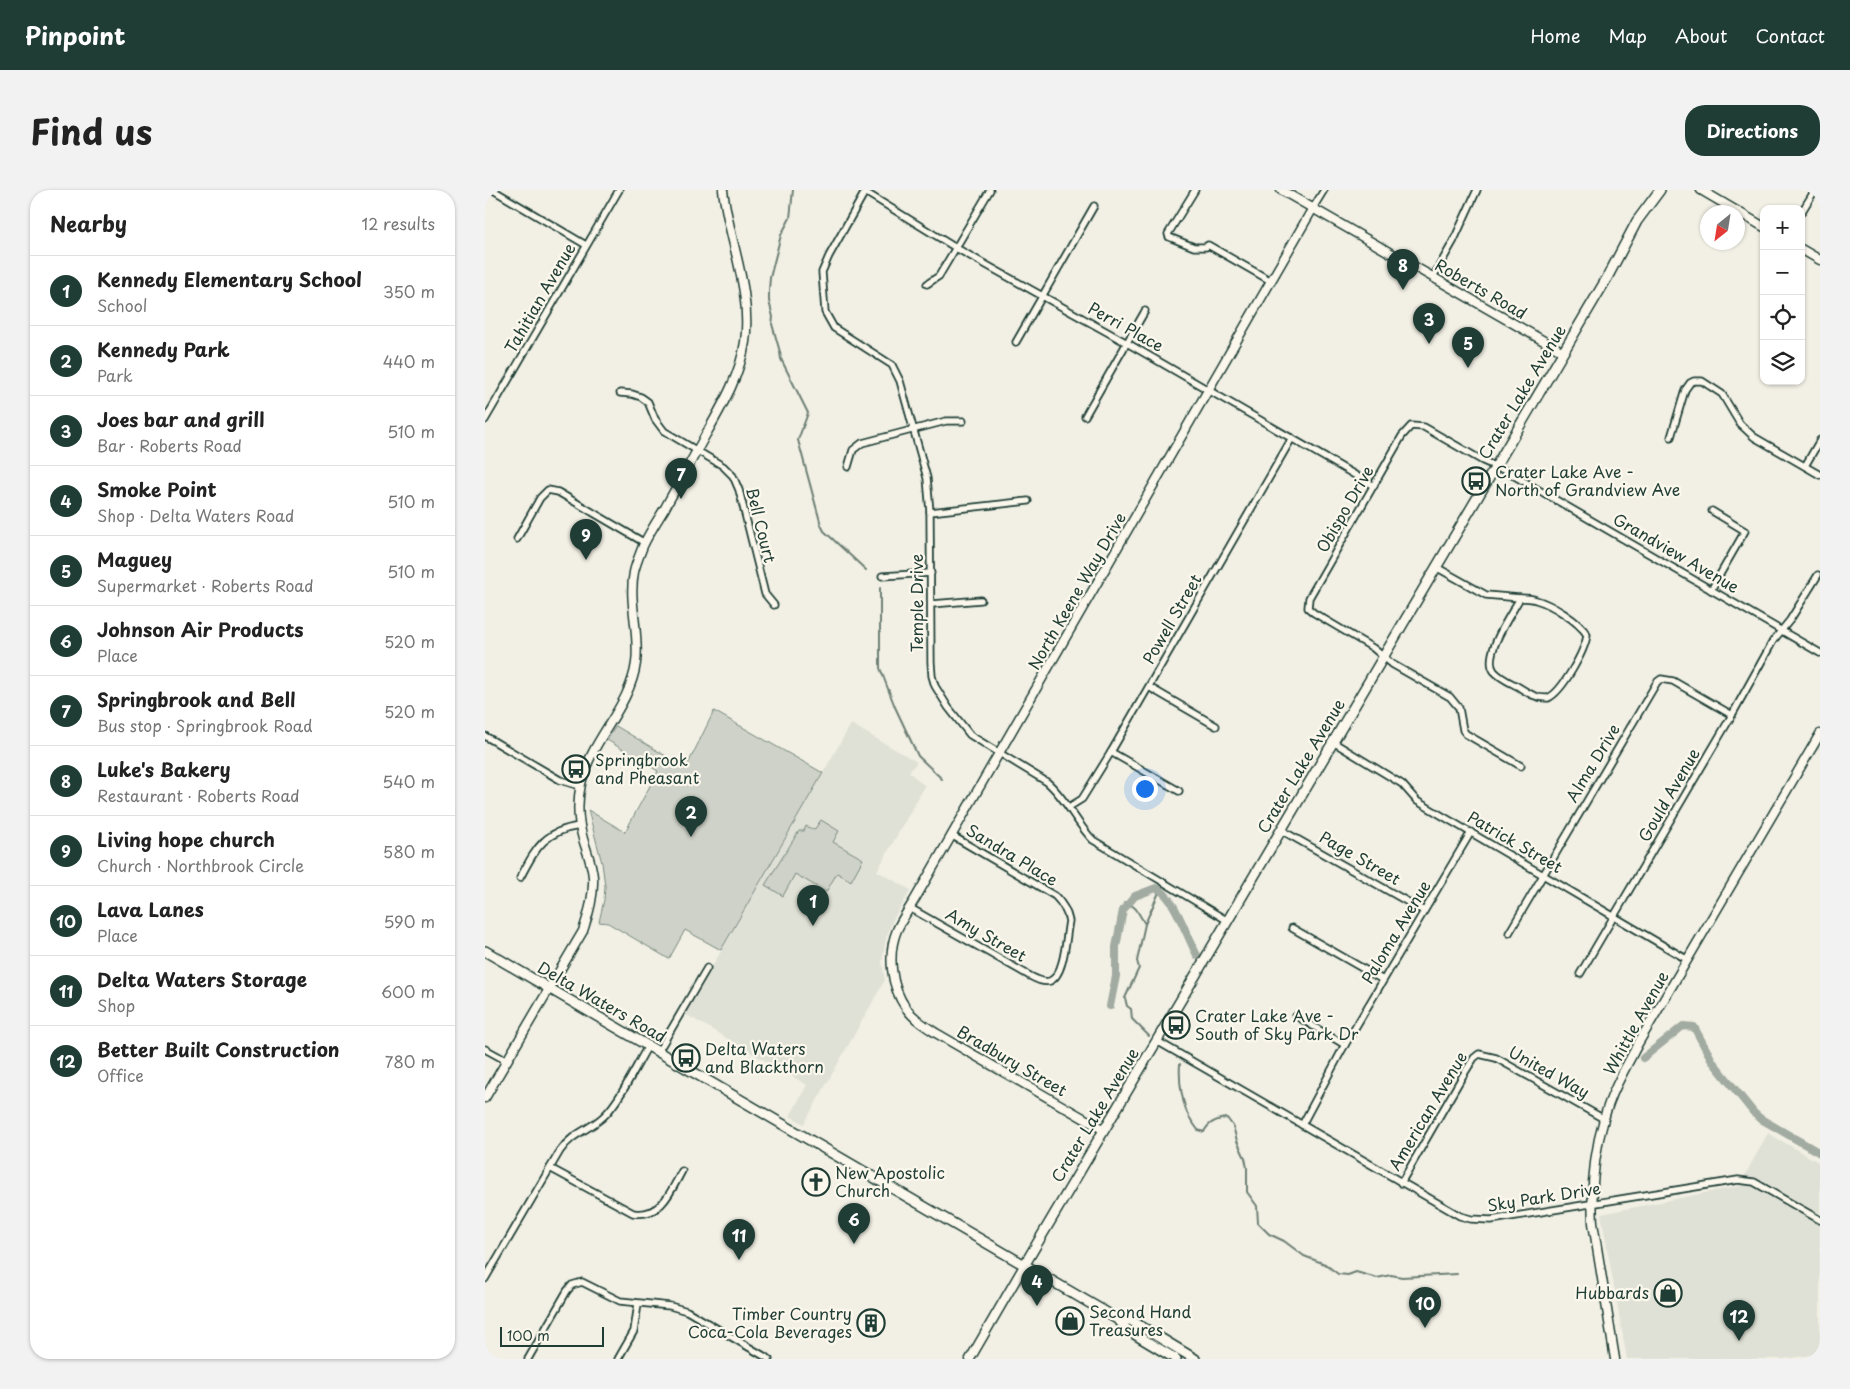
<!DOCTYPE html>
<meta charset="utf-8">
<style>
:root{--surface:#fff;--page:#f2f2f2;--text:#222;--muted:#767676;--line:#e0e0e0;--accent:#1f3d34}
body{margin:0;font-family:"Playpen Sans",sans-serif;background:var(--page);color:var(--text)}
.controls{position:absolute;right:15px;top:15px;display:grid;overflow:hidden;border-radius:10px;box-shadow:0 1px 4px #0004}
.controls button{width:45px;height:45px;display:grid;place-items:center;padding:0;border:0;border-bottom:1px solid var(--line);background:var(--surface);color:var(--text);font:25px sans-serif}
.compass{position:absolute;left:1215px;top:15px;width:45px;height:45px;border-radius:50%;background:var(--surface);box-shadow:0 1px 4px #0004;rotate:210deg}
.scale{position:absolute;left:15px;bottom:12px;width:104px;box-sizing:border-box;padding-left:5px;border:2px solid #1f3d34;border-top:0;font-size:14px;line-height:18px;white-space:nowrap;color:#1f3d34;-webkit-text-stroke:4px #fbf7ec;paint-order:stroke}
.you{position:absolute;left:659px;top:598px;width:18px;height:18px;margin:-12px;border:4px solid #fff;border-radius:50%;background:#1a73e8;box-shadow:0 0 0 8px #1a73e833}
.badge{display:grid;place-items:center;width:32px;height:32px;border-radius:50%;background:var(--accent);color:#fff;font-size:16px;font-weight:700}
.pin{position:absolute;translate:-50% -41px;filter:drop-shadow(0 1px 2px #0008)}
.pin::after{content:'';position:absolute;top:26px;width:18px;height:15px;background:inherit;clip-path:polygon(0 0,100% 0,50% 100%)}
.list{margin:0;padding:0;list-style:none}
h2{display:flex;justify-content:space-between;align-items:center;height:65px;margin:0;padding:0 20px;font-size:21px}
h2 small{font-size:16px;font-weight:400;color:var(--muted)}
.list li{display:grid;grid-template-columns:32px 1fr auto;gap:15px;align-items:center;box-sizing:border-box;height:70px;padding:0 20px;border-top:1px solid var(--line)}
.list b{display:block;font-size:19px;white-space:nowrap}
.list p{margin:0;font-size:16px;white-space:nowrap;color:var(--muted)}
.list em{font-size:16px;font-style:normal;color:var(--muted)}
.icon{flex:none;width:28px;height:28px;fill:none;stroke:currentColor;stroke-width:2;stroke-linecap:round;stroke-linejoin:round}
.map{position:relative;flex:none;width:1335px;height:1169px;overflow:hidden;border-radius:20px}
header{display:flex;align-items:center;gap:30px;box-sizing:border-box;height:70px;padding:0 25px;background:var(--accent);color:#fff}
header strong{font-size:24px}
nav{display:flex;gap:28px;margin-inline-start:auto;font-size:18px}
.intro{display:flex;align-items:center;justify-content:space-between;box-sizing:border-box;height:120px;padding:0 30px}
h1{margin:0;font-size:35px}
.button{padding:12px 22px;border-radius:20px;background:var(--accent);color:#fff;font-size:18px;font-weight:700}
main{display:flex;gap:30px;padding:0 30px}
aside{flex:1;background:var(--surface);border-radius:20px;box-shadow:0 1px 4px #0004}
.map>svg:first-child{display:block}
.built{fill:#e0e1d6}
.green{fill:#cfd2c8;stroke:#77887e}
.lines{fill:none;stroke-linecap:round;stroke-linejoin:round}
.stream{stroke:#6e7f75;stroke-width:2}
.canal{stroke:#a2aba1;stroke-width:8}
.minor-casing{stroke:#1f3d34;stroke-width:9}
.tertiary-casing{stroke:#1f3d34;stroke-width:11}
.secondary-casing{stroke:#1f3d34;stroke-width:12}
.minor{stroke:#fbf7ec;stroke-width:5.5}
.tertiary{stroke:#fbf7ec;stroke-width:8}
.secondary{stroke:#fbf7ec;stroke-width:9}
.labels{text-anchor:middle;stroke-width:4.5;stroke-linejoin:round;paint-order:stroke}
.street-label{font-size:16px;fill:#1f3d34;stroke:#fbf7ec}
.poi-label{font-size:16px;fill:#1f3d34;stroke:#fbf7ec;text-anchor:start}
</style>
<header>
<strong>Pinpoint</strong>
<nav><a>Home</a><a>Map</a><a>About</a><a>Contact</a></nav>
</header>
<div class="intro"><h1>Find us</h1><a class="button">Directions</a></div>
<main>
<aside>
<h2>Nearby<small>12 results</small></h2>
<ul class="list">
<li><span class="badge">1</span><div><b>Kennedy Elementary School</b><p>School</p></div><em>350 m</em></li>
<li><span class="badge">2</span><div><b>Kennedy Park</b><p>Park</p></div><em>440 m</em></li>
<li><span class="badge">3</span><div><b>Joes bar and grill</b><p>Bar · Roberts Road</p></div><em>510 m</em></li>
<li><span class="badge">4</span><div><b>Smoke Point</b><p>Shop · Delta Waters Road</p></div><em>510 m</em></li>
<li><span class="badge">5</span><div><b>Maguey</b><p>Supermarket · Roberts Road</p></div><em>510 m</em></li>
<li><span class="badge">6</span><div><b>Johnson Air Products</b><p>Place</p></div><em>520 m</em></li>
<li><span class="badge">7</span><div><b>Springbrook and Bell</b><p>Bus stop · Springbrook Road</p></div><em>520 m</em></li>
<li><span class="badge">8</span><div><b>Luke's Bakery</b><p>Restaurant · Roberts Road</p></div><em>540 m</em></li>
<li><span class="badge">9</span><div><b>Living hope church</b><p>Church · Northbrook Circle</p></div><em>580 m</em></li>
<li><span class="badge">10</span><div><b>Lava Lanes</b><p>Place</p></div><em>590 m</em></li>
<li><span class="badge">11</span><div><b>Delta Waters Storage</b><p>Shop</p></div><em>600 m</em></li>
<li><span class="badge">12</span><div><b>Better Built Construction</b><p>Office</p></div><em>780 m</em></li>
</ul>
</aside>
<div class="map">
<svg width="1335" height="1169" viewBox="0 0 1335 1169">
<rect width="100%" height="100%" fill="#f2f0e5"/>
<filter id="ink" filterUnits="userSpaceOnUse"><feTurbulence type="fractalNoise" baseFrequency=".02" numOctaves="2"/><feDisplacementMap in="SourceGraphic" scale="10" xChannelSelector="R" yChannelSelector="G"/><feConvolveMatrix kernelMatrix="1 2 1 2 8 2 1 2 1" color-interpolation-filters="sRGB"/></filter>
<g filter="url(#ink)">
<g class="built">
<polygon points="366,534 432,572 424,582 440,596 392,681 426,700 409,728 401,748 397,772 400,790 319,934 305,926 322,895 200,824"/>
<polygon points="1283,943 1335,973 1335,1164 1298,1169 1142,1169 1116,1024 1254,996"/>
</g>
<g class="green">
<polygon points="229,521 338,583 236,760 200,740 184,769 123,733 114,732 119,710 120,696 117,673 103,620 140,642 173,581 122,550 131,536 201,578"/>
<polygon points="336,630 354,641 348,652 378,669 366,691 352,683 341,702 310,684 298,706 280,695 314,641 319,641 321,636 329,640"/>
</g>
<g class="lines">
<g class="stream">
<polyline points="308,0 305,28 296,45 285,88 284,100 284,111 288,127 287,134 295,162 296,169 323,223 313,250 336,335 339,341 381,380"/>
<polyline points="395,398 395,478 410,517 433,566 457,589"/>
<polyline points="639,713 644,713 651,719 660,734 652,771 654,778 640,808 642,816 646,819 647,829 664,846"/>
<polyline points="660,734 675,700"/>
<path d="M695,874C694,889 696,905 701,920C703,927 709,934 713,940L719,942C723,933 732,929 742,928L748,936L752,951L760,968L762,978V1002L772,1016L773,1033L784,1044L799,1051L819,1066L840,1074L853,1084L863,1085L871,1082L892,1088L906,1085L917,1087L972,1084"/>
</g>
<g class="canal">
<path d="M625,816L631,786V757L638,720L650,706L671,698C689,704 702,748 712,765"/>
<polyline points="1158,868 1198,836 1209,837 1228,872 1269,923 1276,929 1335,963"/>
</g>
<g class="minor-casing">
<g id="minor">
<polyline points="8,0 101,55"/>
<path d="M381,0L344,66L337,82L340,122L349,138L407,175L415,191L442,288L445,322L446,472L447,486L450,496L463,517L485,545L562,592C581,608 591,633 608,650L743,731"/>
<polyline points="710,0 683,44 684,47 709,57 721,57 723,55 786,91"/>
<polyline points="380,2 471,58 642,153 889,296"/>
<polyline points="828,18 839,0"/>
<polyline points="1316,23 1330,0"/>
<polyline points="948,87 968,52 992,0"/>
<polyline points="442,94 454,86 505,0"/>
<polyline points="531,152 609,16"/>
<polyline points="135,203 147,204 156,207 163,212 170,229 179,241 238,276 248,286 254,300 280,404 289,415"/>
<polyline points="600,226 660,121"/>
<polyline points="0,230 134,0"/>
<polyline points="1186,247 1200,200 1205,193 1209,191 1217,191 1237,204 1255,234 1269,247 1335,285"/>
<polyline points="1320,276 1335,250"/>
<polyline points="363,277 368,260 377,253 461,231 478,231"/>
<polyline points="445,322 543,311"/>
<polyline points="32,349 55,308 63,300 73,302 160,353"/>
<polyline points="951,377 1001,405 1035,408"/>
<polyline points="397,386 446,383"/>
<polyline points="1226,400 1260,341 1227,321"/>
<path d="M1035,408C1040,408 1046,408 1051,410C1066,414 1095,432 1102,445C1100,461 1077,502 1063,508C1051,509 1042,502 1032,496C1024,492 1015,488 1009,481C997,465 1027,423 1035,408Z"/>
<polyline points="447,414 496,410"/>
<polyline points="664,497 731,536"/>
<polyline points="0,546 75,590 95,596"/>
<polyline points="848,552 917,594 932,611 937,614 1203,770"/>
<polyline points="626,562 694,601"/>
<polyline points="1036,576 981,544 978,540 974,518 965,507 907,474 888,458 829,423 823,418 824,408 917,246 926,236 939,237 998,271 1021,281 1335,463"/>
<polyline points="584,617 597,609 626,562 807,248"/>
<polyline points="796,640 939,721"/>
<path d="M35,688C51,658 59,641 95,636"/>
<path d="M425,718L545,786C551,789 558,793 565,791C580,785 581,745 584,731C582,721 577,713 570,706L466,645"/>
<polyline points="807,738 898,790"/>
<polyline points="1024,743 1172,492 1176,489 1188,491 1247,525"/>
<polyline points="1095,784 1247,525 1288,451 1305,430 1333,385"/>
<polyline points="811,826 860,855"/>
<polyline points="672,851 975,1026 986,1029 1006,1030 1253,990 1269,992 1335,1030"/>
<polyline points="0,859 22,871"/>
<polyline points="173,862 222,778"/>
<polyline points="817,935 857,860 986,642"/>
<path d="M65,978L148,1023C176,1028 186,1001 197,981"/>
<polyline points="916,993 977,887 989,868 994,864 1011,868 1119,929"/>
<path d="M0,1089L75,961C88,942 105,940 120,925C136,909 151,876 163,856"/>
<polyline points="43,1169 82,1101 87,1095 97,1092 135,1111 185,1116 202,1121 284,1169"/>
<polyline points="133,1169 149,1141 153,1114"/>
</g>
</g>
<g class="tertiary-casing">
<g id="tertiary">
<polyline points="796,0 1078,162"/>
<polyline points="1216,0 1279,37"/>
<polyline points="1316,59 1335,70"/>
<path d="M0,908L98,741C104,724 109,706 108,687C107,674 102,662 98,649C93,632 92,612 96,594C105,550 145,518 151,473C155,443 143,412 149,382C151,373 155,364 158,356C164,343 172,331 180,318C193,294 207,270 220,246C237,216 255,186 260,152C267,100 244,51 238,0"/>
<path d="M619,940L451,843C440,836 429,829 421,818C406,797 402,764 412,740C417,729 424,719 430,709L828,18"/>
<polyline points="485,1169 540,1074"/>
<path d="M1130,1169L1108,1033C1106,998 1109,963 1119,929C1126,902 1141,877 1154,852L1335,544"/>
</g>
</g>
<g class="secondary-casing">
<g id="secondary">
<polyline points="0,761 634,1130 641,1139 691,1169"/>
<polyline points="540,1074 1122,88 1152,31 1175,0"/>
<polyline points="634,1130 641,1129 647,1131 710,1169"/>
</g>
</g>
<use href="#minor" class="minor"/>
<use href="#tertiary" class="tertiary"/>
<use href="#secondary" class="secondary"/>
</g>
</g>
<defs>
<g id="bus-ring" transform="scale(1.4375)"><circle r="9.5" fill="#fbf7ec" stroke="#1f3d34" stroke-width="1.5"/><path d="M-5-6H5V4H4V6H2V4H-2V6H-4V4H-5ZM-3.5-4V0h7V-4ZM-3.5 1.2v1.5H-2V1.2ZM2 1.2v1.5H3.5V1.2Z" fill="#1f3d34"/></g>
<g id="church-ring" transform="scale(1.4375)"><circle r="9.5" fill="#fbf7ec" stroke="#1f3d34" stroke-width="1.5"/><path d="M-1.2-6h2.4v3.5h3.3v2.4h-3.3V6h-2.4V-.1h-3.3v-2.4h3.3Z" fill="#1f3d34"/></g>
<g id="shop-ring" transform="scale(1.4375)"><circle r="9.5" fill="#fbf7ec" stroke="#1f3d34" stroke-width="1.5"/><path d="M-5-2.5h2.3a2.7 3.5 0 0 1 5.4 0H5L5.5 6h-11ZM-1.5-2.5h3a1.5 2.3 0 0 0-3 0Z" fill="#1f3d34"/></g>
<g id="building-ring" transform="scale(1.4375)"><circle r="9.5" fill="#fbf7ec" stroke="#1f3d34" stroke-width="1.5"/><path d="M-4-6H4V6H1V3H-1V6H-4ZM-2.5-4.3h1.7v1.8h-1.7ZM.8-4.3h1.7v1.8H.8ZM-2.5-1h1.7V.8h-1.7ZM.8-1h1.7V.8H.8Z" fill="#1f3d34"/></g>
</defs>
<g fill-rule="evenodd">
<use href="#bus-ring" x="991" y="291"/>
<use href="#bus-ring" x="91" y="579"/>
<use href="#bus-ring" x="691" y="835"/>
<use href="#bus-ring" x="201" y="868"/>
<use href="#church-ring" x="331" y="992"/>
<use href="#shop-ring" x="1183" y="1103"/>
<use href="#shop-ring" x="585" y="1131"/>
<use href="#building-ring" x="386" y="1133"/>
</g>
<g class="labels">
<g class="street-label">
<text transform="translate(996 99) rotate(30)" y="6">Roberts Road</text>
<text transform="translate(55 108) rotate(-60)" y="6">Tahitian Avenue</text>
<text transform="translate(641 137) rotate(29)" y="6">Perri Place</text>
<text transform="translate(1037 202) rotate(-59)" y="6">Crater Lake Avenue</text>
<text transform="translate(860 319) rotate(-60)" y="6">Obispo Drive</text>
<text transform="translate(276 335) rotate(76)" y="6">Bell Court</text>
<text transform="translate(1191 363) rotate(30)" y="6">Grandview Avenue</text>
<text transform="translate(592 401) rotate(-60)" y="6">North Keene Way Drive</text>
<text transform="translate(432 413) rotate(-90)" y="6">Temple Drive</text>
<text transform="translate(687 429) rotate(-60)" y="6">Powell Street</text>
<text transform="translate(1108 573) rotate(-59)" y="6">Alma Drive</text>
<text transform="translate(816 576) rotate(-59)" y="6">Crater Lake Avenue</text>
<text transform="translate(1184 605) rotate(-60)" y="6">Gould Avenue</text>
<text transform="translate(1030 652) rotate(30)" y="6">Patrick Street</text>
<text transform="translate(527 665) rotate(31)" y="6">Sandra Place</text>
<text transform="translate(875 668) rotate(30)" y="6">Page Street</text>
<text transform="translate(911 742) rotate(-59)" y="6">Paloma Avenue</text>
<text transform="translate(501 745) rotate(30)" y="6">Amy Street</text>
<text transform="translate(117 812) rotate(30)" y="6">Delta Waters Road</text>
<text transform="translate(1151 833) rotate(-61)" y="6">Whittle Avenue</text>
<text transform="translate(527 871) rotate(30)" y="6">Bradbury Street</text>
<text transform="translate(1064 882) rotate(29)" y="6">United Way</text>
<text transform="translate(943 921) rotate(-59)" y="6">American Avenue</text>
<text transform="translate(610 925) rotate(-59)" y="6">Crater Lake Avenue</text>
<text transform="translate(1059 1007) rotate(-9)" y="6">Sky Park Drive</text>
</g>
<g class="poi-label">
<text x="1010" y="288">Crater Lake Ave -<tspan x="1010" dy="18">North of Grandview Ave</tspan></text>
<text x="110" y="576">Springbrook<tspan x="110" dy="18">and Pheasant</tspan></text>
<text x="710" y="832">Crater Lake Ave -<tspan x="710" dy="18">South of Sky Park Dr</tspan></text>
<text x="220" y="865">Delta Waters<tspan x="220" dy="18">and Blackthorn</tspan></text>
<text x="350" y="989">New Apostolic<tspan x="350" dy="18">Church</tspan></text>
<text x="1164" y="1109" text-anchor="end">Hubbards</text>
<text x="604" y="1128">Second Hand<tspan x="604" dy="18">Treasures</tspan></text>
<text x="367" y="1130" text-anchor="end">Timber Country<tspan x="367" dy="18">Coca-Cola Beverages</tspan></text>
</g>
</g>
</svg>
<div class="controls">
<button>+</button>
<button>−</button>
<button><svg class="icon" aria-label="locate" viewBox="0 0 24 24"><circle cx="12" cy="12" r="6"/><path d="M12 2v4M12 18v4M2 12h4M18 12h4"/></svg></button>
<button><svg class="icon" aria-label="layers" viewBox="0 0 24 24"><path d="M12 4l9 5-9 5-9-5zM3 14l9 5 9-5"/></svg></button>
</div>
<svg class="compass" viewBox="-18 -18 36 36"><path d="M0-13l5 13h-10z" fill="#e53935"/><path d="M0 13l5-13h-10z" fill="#767676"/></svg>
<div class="scale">100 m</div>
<div class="you"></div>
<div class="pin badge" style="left:328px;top:736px">1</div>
<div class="pin badge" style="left:206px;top:647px">2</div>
<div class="pin badge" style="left:944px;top:154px">3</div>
<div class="pin badge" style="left:552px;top:1116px">4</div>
<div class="pin badge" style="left:983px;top:178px">5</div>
<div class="pin badge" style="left:369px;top:1054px">6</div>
<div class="pin badge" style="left:196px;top:309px">7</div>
<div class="pin badge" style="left:918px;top:100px">8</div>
<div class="pin badge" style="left:101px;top:370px">9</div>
<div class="pin badge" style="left:940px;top:1138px">10</div>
<div class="pin badge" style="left:254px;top:1070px">11</div>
<div class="pin badge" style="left:1254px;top:1151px">12</div>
</div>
</main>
